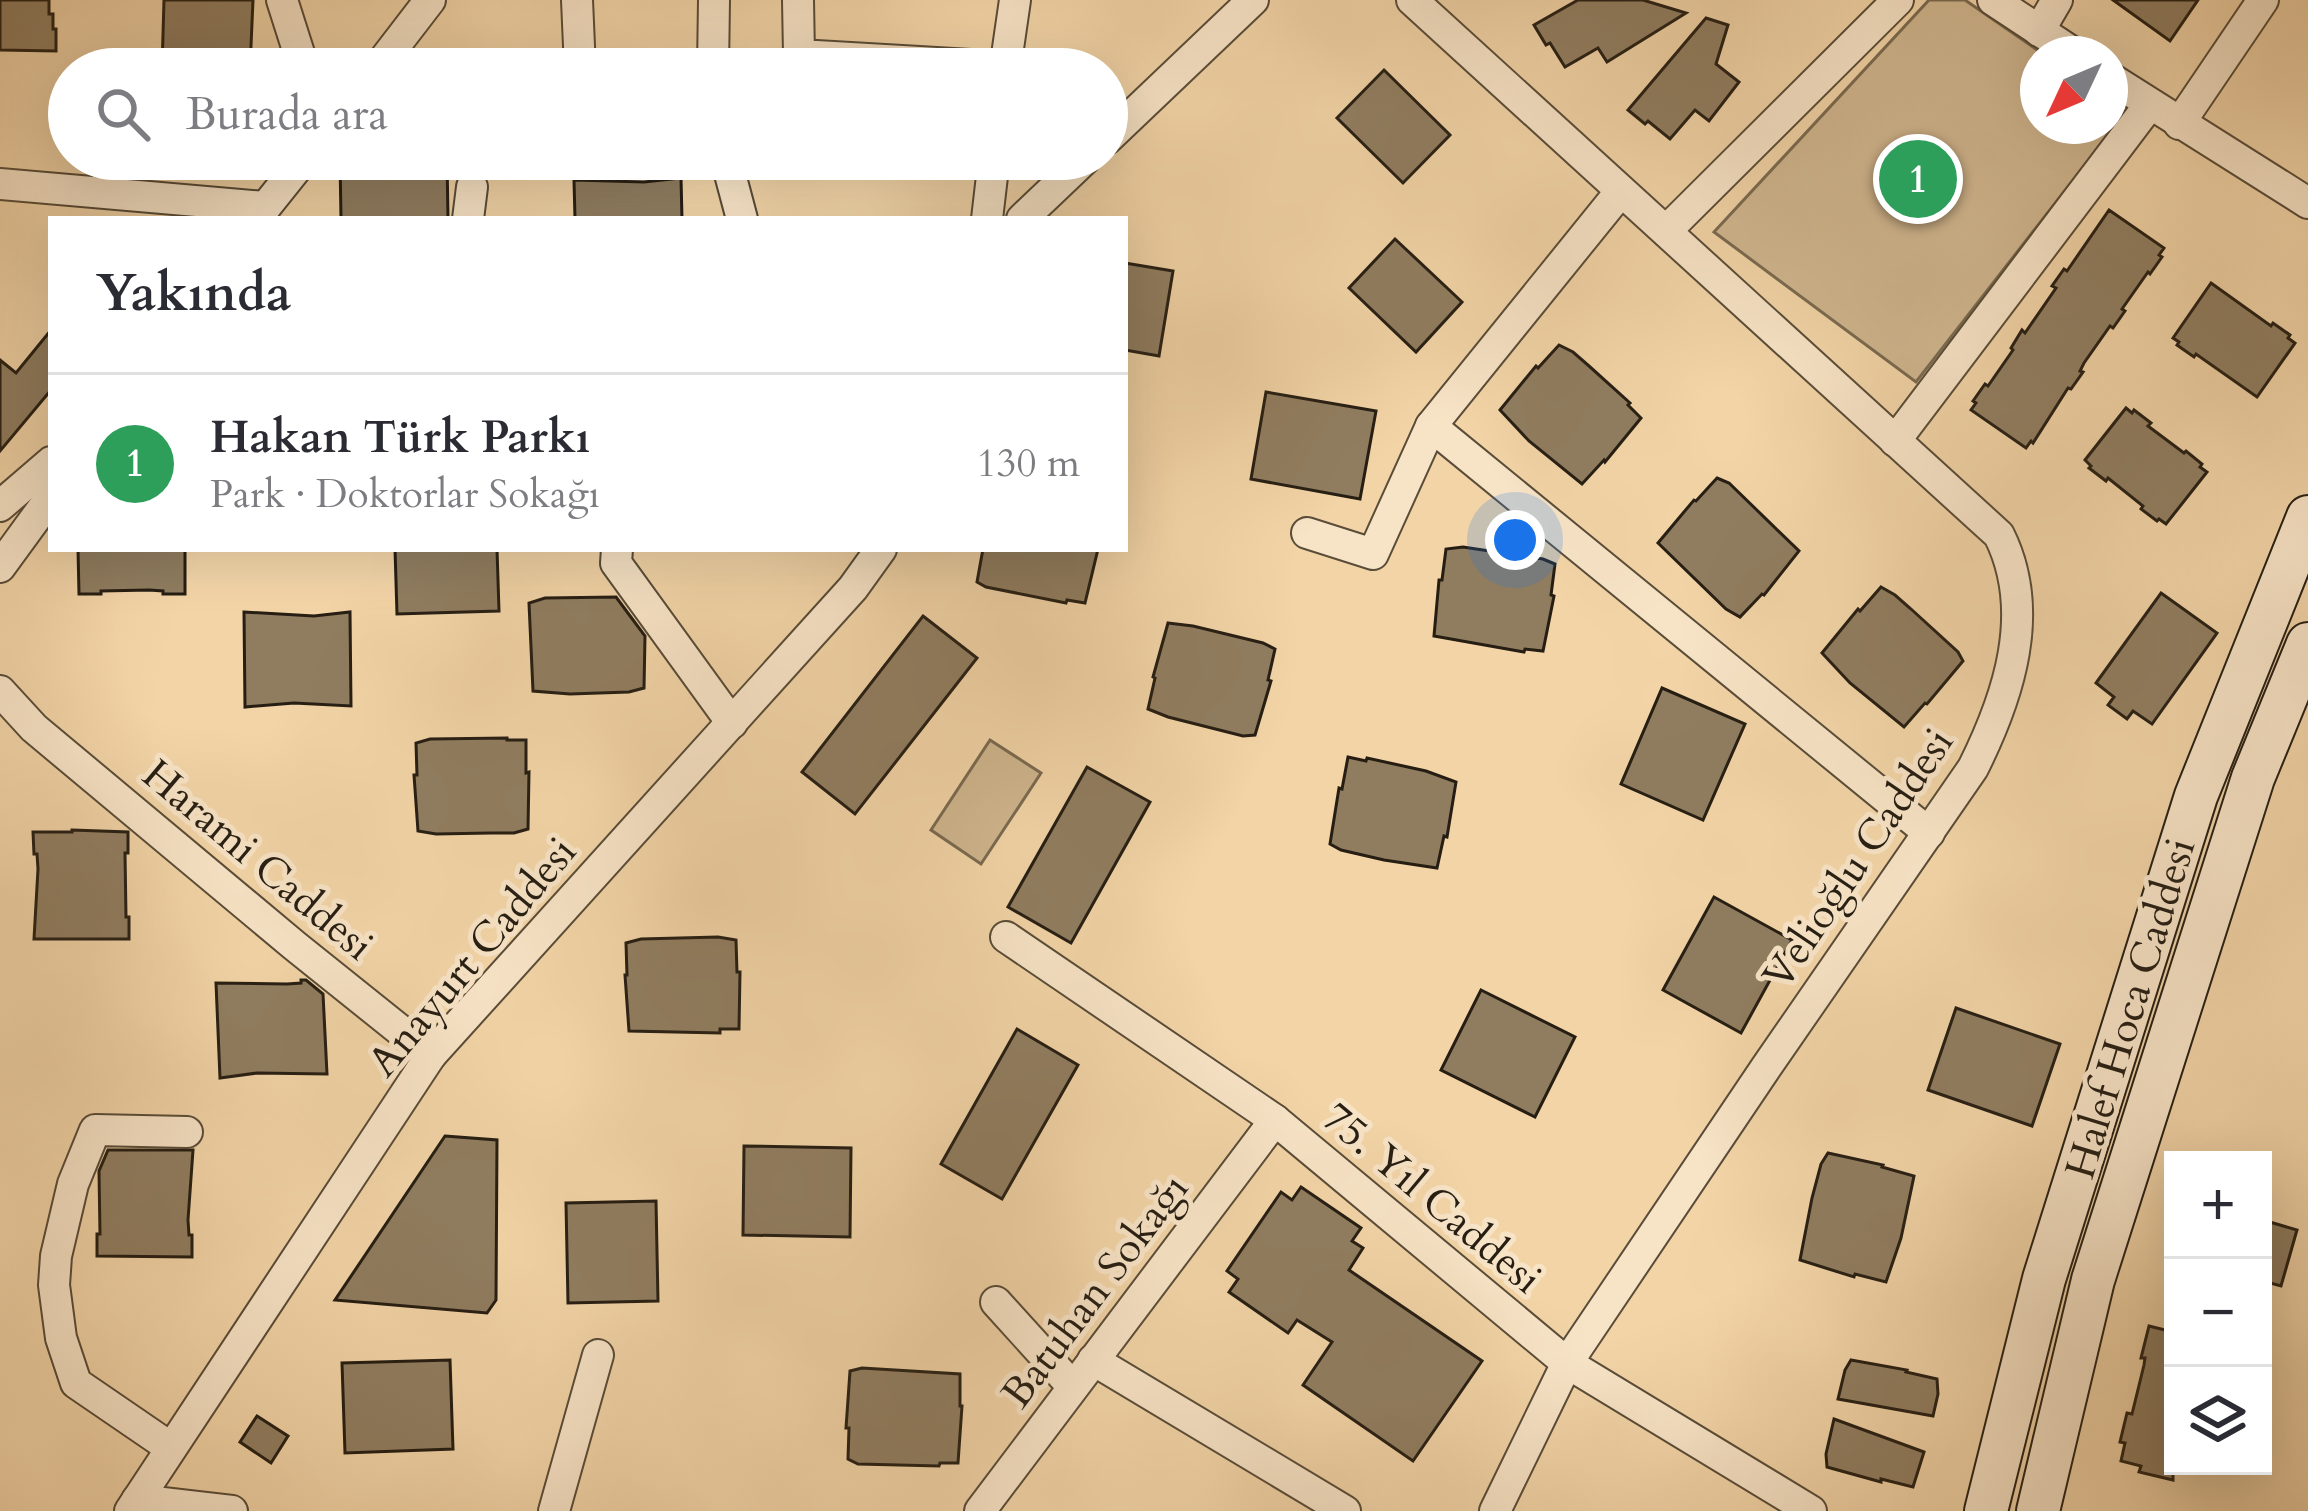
<!DOCTYPE html>
<html lang="tr">
<meta charset="utf-8">
<style>
:root{--surface:#fff;--page:#f2f2f3;--text:#2b2b33;--muted:#7c7c81;--line:#e1e1e2;--accent:#0b8043}
body{margin:0;font-family:Cardo,serif;background:var(--page);color:var(--text)}
.controls{position:absolute;right:36px;bottom:36px;display:grid;overflow:hidden;border-radius:0px;box-shadow:0 12px 48px #0002}
.controls button{width:108px;height:108px;display:grid;place-items:center;padding:0;border:0;border-bottom:3px solid var(--line);background:var(--surface);color:var(--text);font:60px sans-serif}
.compass{position:absolute;left:2020px;top:36px;width:108px;height:108px;border-radius:50%;background:var(--surface);box-shadow:0 12px 48px #0002;rotate:226deg}
.you{position:absolute;left:1515px;top:540px;width:42px;height:42px;margin:-30px;border:9px solid #fff;border-radius:50%;background:#1a73e8;box-shadow:0 0 0 18px #1a73e833}
.badge{display:grid;place-items:center;width:78px;height:78px;border-radius:50%;background:var(--accent);color:#fff;font-size:39px;font-weight:700}
.pin{position:absolute;translate:-50% -50%;border:6px solid #fff;box-shadow:0 3px 12px #0006}
.list{margin:0;padding:0;list-style:none}
h2{display:flex;justify-content:space-between;align-items:center;height:156px;margin:0;padding:0 48px;font-size:51px}
h2 small{font-size:39px;font-weight:400;color:var(--muted)}
.list li{display:grid;grid-template-columns:78px 1fr auto;gap:36px;align-items:center;box-sizing:border-box;height:180px;padding:0 48px;border-top:3px solid var(--line)}
.list b{display:block;font-size:45px;white-space:nowrap}
.list p{margin:0;font-size:39px;white-space:nowrap;color:var(--muted)}
.list em{font-size:39px;font-style:normal;color:var(--muted)}
.icon{flex:none;width:66px;height:66px;fill:none;stroke:currentColor;stroke-width:2;stroke-linecap:round;stroke-linejoin:round}
.map{position:relative;flex:none;width:2308px;height:1511px;overflow:hidden}
.search{position:absolute;background:var(--surface);box-shadow:0 12px 48px #0002;left:48px;top:48px;width:1080px;height:132px;display:flex;align-items:center;gap:30px;box-sizing:border-box;padding:0 42px;border-radius:66px;color:var(--muted);font-size:45px}
.panel{position:absolute;background:var(--surface);box-shadow:0 12px 48px #0002;left:48px;top:216px;width:1080px;height:336px;border-radius:0px}
.map>svg:first-child{display:block}
.green{fill:#cfb58e;stroke:#7a6a50;stroke-width:3}
.building{fill:#907d60;stroke:#261e13;stroke-width:3}
.lines{fill:none;stroke-linecap:round;stroke-linejoin:round}
.street-casing{stroke:#594c38;stroke-width:34}
.secondary-casing{stroke:#261e13;stroke-width:46}
.street{stroke:#f7e3c6;stroke-width:30}
.secondary{stroke:#f7e3c6;stroke-width:42}
.labels{text-anchor:middle;stroke-width:10;stroke-linejoin:round;paint-order:stroke}
.street-label{font-size:42px;fill:#261e13;stroke:#f7e3c6}
</style>
<div class="map">
<svg width="2308" height="1511" viewBox="0 0 2308 1511">
<rect width="100%" height="100%" fill="#f2d4a7"/>
<filter id="stains"><feTurbulence type="fractalNoise" baseFrequency=".00167" numOctaves="4"/><feColorMatrix values="0 0 0 0 .2 0 0 0 0 .09 0 0 0 0 .02 0 0 0 .5 -.17"/></filter>
<radialGradient id="worn" r=".72"><stop offset=".6" stop-color="#630" stop-opacity="0"/><stop offset="1" stop-color="#630" stop-opacity=".3"/></radialGradient>
<g class="green">
<polygon points="1929,0 1965,0 2043,54 2038,54 2038,126 2110,126 2110,101 2126,112 1916,382 1714,232"/>
<polygon points="990,740 1041,773 981,864 931,830"/>
</g>
<g class="building">
<polygon points="0,0 49,0 49,14 53,14 53,29 56,29 56,51 0,50"/>
<polygon points="164,0 253,0 250,69 162,69"/>
<polygon points="1578,0 1643,0 1686,13 1607,62 1598,48 1565,67 1550,43 1546,45 1534,25"/>
<polygon points="2113,0 2198,0 2170,41"/>
<polygon points="1706,18 1728,25 1716,64 1739,82 1709,121 1695,110 1670,139 1648,121 1645,124 1628,110"/>
<polygon points="1384,70 1450,135 1403,183 1337,118"/>
<polygon points="340,159 447,159 448,219 341,219"/>
<polygon points="681,178 682,219 575,219 574,180 644,182"/>
<polygon points="2109,210 2164,248 2159,255 2162,257 2150,274 2148,272 2122,309 2125,311 2113,328 2110,326 2084,363 2080,371 2083,372 2071,389 2068,388 2033,443 2031,441 2026,448 1971,410 1976,403 1973,401 1985,384 1988,386 2013,350 2011,348 2022,330 2025,333 2056,288 2052,286 2064,269 2067,271"/>
<polygon points="1395,239 1462,302 1416,352 1349,288"/>
<polygon points="1125,263 1173,271 1159,356 1125,350"/>
<polygon points="2211,283 2271,326 2273,323 2290,335 2288,338 2295,343 2257,397 2196,354 2194,357 2177,345 2179,342 2173,338"/>
<polygon points="51,330 51,390 0,451 0,360 16,373"/>
<polygon points="1559,345 1573,352 1589,366 1630,403 1628,405 1641,418 1605,462 1604,460 1582,484 1529,441 1500,410 1536,366 1538,368"/>
<polygon points="1266,392 1376,411 1360,499 1251,479"/>
<polygon points="2126,408 2132,413 2134,410 2151,423 2148,426 2184,453 2186,451 2202,464 2200,467 2207,472 2166,524 2159,519 2157,521 2141,509 2143,506 2108,478 2106,481 2089,468 2091,466 2085,460"/>
<polygon points="1717,478 1729,483 1799,551 1764,595 1762,594 1740,617 1726,609 1658,543 1694,500 1696,501"/>
<polygon points="1463,547 1543,559 1555,564 1551,595 1554,596 1543,651 1525,649 1524,652 1434,636 1439,580 1442,580 1446,549"/>
<polygon points="78,549 185,549 185,594 163,594 163,591 149,590 101,591 101,594 79,594"/>
<polygon points="395,549 497,549 499,611 397,614"/>
<polygon points="983,549 1098,549 1085,603 1067,600 1066,603 986,587 977,582"/>
<polygon points="1881,587 1895,595 1911,609 1958,652 1963,661 1927,704 1925,703 1904,727 1850,683 1822,653 1858,609 1860,611"/>
<polygon points="2161,593 2217,633 2152,724 2133,711 2127,719 2108,705 2114,697 2096,683"/>
<polygon points="616,597 645,636 644,688 629,692 570,694 533,691 529,603 545,598"/>
<polygon points="244,612 314,616 350,612 351,706 294,703 245,707"/>
<polygon points="923,616 977,658 855,814 802,772"/>
<polygon points="1168,623 1193,626 1263,643 1275,649 1268,680 1271,681 1255,735 1243,736 1168,717 1148,709 1155,678 1153,677"/>
<polygon points="1662,688 1745,724 1703,820 1621,784"/>
<polygon points="507,738 507,740 526,740 526,773 529,772 528,829 514,833 491,833 436,834 418,831 414,775 417,775 416,743 430,739"/>
<polygon points="1348,757 1366,761 1367,758 1426,771 1456,782 1447,837 1444,836 1437,868 1384,860 1341,850 1330,844 1339,788 1342,789"/>
<polygon points="1087,767 1150,802 1071,943 1008,907"/>
<polygon points="72,830 128,832 128,853 125,853 126,917 129,917 129,939 34,939 38,869 37,854 34,854 33,832 72,832"/>
<polygon points="1714,897 1792,940 1741,1033 1663,990"/>
<polygon points="718,937 736,940 737,972 740,972 739,1029 720,1029 720,1033 629,1031 625,975 627,975 626,943 641,939"/>
<polygon points="301,980 306,980 323,994 327,1074 257,1073 220,1078 216,983 287,984 301,983"/>
<polygon points="1481,990 1575,1037 1535,1117 1441,1070"/>
<polygon points="1956,1008 2060,1044 2032,1126 1928,1090"/>
<polygon points="1017,1029 1078,1065 1002,1199 941,1164"/>
<polygon points="445,1136 497,1140 496,1300 487,1313 335,1300"/>
<polygon points="744,1146 851,1148 850,1237 743,1235"/>
<polygon points="108,1150 193,1150 188,1220 189,1235 192,1235 192,1257 97,1256 97,1234 100,1234 99,1171"/>
<polygon points="1828,1153 1883,1165 1882,1167 1914,1176 1901,1238 1886,1282 1855,1274 1854,1277 1800,1260 1812,1198 1821,1164"/>
<polygon points="1301,1187 1361,1228 1352,1241 1363,1248 1349,1270 1482,1361 1413,1461 1303,1385 1332,1342 1297,1320 1288,1333 1229,1292 1238,1279 1227,1271 1281,1192 1292,1200"/>
<polygon points="656,1201 658,1301 568,1303 566,1203"/>
<polygon points="2263,1220 2297,1230 2281,1286 2263,1281"/>
<polygon points="2149,1326 2173,1332 2173,1480 2139,1472 2141,1466 2121,1461 2125,1443 2120,1442 2127,1413 2132,1414 2144,1365 2145,1358 2141,1358"/>
<polygon points="450,1360 453,1449 345,1453 342,1363"/>
<polygon points="1851,1360 1907,1370 1906,1372 1937,1379 1938,1394 1933,1416 1838,1399 1845,1370"/>
<polygon points="862,1368 960,1374 960,1406 962,1406 958,1463 940,1463 939,1466 858,1464 848,1459 849,1428 846,1428 850,1371"/>
<polygon points="257,1416 288,1436 271,1463 240,1442"/>
<polygon points="1834,1419 1924,1452 1913,1487 1881,1479 1881,1482 1827,1467 1826,1454"/>
</g>
<g class="lines">
<g class="street-casing">
<g id="street">
<polyline points="282,0 304,69"/>
<polyline points="577,0 580,69"/>
<polyline points="798,0 799,55 1005,67"/>
<path d="M1412,0L1999,535C2037,611 2009,696 1973,768L1767,1066L1567,1363L1495,1511"/>
<polyline points="1993,0 2075,54"/>
<polyline points="2039,31 2057,0"/>
<polyline points="377,69 430,0"/>
<polyline points="713,69 714,0"/>
<polyline points="1005,69 1015,0"/>
<polyline points="2110,78 2308,203"/>
<polyline points="2179,124 2263,0"/>
<polyline points="1107,139 1253,0"/>
<polyline points="726,159 742,219"/>
<polyline points="0,184 265,207"/>
<polyline points="256,219 304,159"/>
<polyline points="468,219 472,187"/>
<polyline points="987,219 994,159"/>
<polyline points="1022,219 1085,159"/>
<polyline points="1666,231 1898,0"/>
<polyline points="1431,426 1929,833"/>
<polyline points="1895,441 2150,104"/>
<polyline points="0,506 51,462"/>
<polyline points="1307,533 1373,554 1431,426 1621,191"/>
<polyline points="617,549 616,563 732,723"/>
<polyline points="0,567 51,497"/>
<polyline points="0,691 34,728 295,946 431,1055"/>
<polyline points="1006,937 1275,1120 1567,1363 1811,1511"/>
<polyline points="996,1302 1073,1387"/>
<polyline points="1093,1360 1345,1511"/>
<polyline points="171,1448 76,1383 61,1338 54,1285 56,1256 73,1184 95,1130 187,1132"/>
<polyline points="137,1500 232,1511"/>
<polyline points="130,1511 431,1055 853,588 881,549"/>
<polyline points="554,1511 598,1355"/>
<polyline points="980,1511 1275,1120"/>
</g>
</g>
<g class="secondary-casing">
<g id="secondary">
<polyline points="1986,1511 2044,1279 2196,796 2308,517"/>
<polyline points="2038,1511 2093,1280 2253,778 2308,644"/>
</g>
</g>
<use href="#street" class="street"/>
<use href="#secondary" class="secondary"/>
</g>
<g class="labels">
<g class="street-label">
<text transform="translate(1857 858) rotate(-56)" y="15">Velioğlu Caddesi</text>
<text transform="translate(259 859) rotate(40)" y="15">Harami Caddesi</text>
<text transform="translate(471 956) rotate(-50)" y="15">Anayurt Caddesi</text>
<text transform="translate(2129 1008) rotate(-73)" y="15">Halef Hoca Caddesi</text>
<text transform="translate(1433 1197) rotate(40)" y="15">75. Yıl Caddesi</text>
<text transform="translate(1094 1290) rotate(-53)" y="15">Batuhan Sokağı</text>
</g>
</g>
<rect width="100%" height="100%" filter="url(#stains)"/>
<rect width="100%" height="100%" fill="url(#worn)"/>
</svg>
<div class="controls">
<button>+</button>
<button>−</button>
<button><svg class="icon" aria-label="layers" viewBox="0 0 24 24"><path d="M12 4l9 5-9 5-9-5zM3 14l9 5 9-5"/></svg></button>
</div>
<svg class="compass" viewBox="-18 -18 36 36"><path d="M0-13l5 13h-10z" fill="#e53935"/><path d="M0 13l5-13h-10z" fill="#7c7c81"/></svg>
<div class="you"></div>
<div class="pin badge" style="left:1918px;top:179px;background:#2e9e5b">1</div>
<div class="search"><svg class="icon" aria-label="search" viewBox="0 0 24 24"><circle cx="10" cy="10" r="6"/><path d="M15 15l6 6"/></svg>Burada ara</div>
<section class="panel">
<h2>Yakında<small></small></h2>
<ul class="list">
<li><span class="badge" style="background:#2e9e5b">1</span><div><b>Hakan Türk Parkı</b><p>Park · Doktorlar Sokağı</p></div><em>130 m</em></li>
</ul>
</section>
</div>
